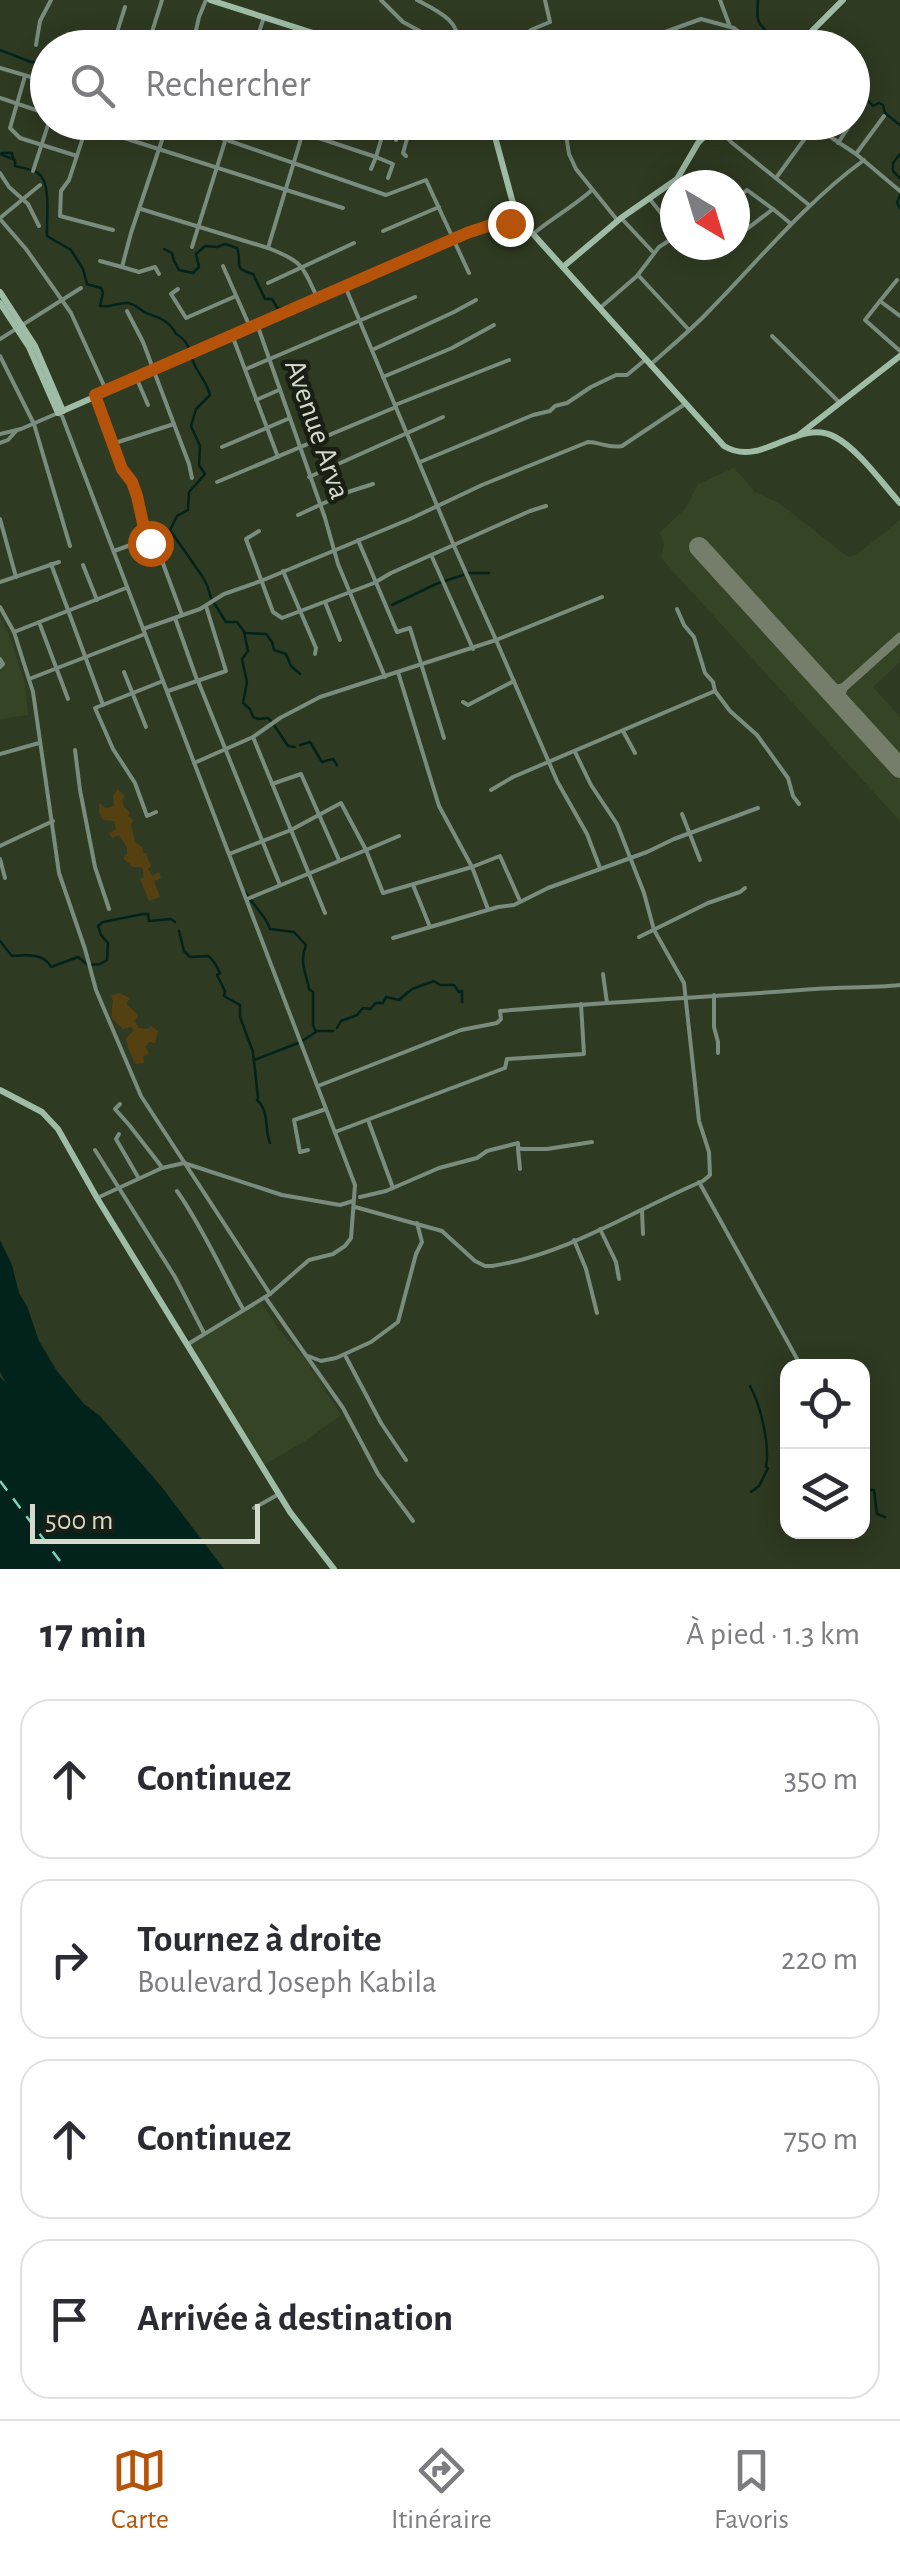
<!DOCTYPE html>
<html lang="fr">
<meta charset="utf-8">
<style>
:root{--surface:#fff;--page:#f2f2f3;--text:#2b2b33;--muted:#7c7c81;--line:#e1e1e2;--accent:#b45309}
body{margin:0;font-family:"Alegreya Sans",sans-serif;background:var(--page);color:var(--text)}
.controls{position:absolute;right:30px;bottom:30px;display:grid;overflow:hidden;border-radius:20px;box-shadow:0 5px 25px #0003}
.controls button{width:90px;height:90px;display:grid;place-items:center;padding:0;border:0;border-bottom:2px solid var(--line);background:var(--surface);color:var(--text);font:50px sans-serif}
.compass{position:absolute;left:660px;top:170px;width:90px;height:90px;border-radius:50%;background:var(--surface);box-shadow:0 5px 25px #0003;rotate:142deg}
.scale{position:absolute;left:30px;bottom:25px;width:230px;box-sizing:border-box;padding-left:10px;border:5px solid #d4dbcd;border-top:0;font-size:28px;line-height:35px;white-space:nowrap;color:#d4dbcd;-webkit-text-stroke:8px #1a1f14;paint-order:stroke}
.stop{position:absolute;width:30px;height:30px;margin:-22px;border:8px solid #b45309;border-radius:50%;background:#fff}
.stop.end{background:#b45309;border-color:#fff;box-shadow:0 2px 10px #0008}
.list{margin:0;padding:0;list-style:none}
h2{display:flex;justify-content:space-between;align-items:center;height:130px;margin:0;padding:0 40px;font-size:42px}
h2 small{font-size:32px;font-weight:400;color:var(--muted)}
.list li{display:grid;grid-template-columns:65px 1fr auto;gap:30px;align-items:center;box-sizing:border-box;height:160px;margin:0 20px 20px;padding:0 20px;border:2px solid var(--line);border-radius:30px}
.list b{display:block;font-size:38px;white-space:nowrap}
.list p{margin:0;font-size:32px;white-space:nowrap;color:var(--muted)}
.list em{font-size:32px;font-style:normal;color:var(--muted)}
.icon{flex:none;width:55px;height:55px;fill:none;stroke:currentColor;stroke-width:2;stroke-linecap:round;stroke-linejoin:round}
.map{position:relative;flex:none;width:900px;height:1569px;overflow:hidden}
.search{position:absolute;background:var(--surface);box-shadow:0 5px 25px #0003;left:30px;right:30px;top:30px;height:110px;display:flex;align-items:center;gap:25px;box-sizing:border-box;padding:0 35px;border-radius:55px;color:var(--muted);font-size:38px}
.sheet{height:850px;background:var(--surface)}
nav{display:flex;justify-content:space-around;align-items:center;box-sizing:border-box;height:140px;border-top:2px solid var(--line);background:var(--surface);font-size:28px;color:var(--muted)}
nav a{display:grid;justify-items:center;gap:5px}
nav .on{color:var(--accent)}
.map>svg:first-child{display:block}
.built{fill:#364426}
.green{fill:#554012}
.water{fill:#02231b}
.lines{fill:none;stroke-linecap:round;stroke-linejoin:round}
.stream{stroke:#02231b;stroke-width:2.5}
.ferry{stroke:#77d6bd;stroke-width:2.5;stroke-dasharray:12 10;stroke-linecap:butt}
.taxiway{stroke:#757e6a;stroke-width:9}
.runway{stroke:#757e6a;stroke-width:20}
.street{stroke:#798c7d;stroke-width:4}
.secondary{stroke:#9fbda6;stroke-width:6}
.route{stroke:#b45309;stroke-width:12}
.labels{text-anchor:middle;stroke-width:9;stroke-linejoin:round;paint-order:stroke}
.street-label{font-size:30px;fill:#d4dbcd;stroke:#1a1f14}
</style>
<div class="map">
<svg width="900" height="1569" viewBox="0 0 900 1569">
<rect width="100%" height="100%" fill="#2f3a22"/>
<g class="built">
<polygon points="734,468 755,492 779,503 848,557 856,555 900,520 900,662 873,687 900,717 900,821 661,558 664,545 660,532 686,508 698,484"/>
<polygon points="0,618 9,634 25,684 28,715 0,719"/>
<polygon points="259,1300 286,1339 303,1356 341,1415 305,1441 262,1466 189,1345"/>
</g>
<g class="green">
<polygon points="118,789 125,796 122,799 124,807 130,812 128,816 134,820 131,824 135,842 142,847 143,853 146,853 151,866 148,869 152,876 159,872 161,878 154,881 160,897 149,901 140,879 144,877 142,867 133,867 123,858 127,854 127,848 119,835 112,838 109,833 116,829 114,821 103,820 99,812 99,803 106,808 114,806 113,796"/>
<polygon points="119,993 130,998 126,1004 138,1015 135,1021 139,1028 147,1029 151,1026 158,1031 155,1043 149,1042 145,1047 149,1053 143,1057 144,1063 136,1064 128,1048 126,1038 134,1030 131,1027 123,1029 111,1017 113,1001 111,996"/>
</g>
<polygon class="water" points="0,1240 12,1265 19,1293 27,1306 39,1341 57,1371 84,1404 100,1416 161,1486 224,1569 0,1569 0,1377 6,1383 0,1372"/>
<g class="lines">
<g class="stream">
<path d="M758,0C757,19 755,20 769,34L772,48"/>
<polyline points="59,48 67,38 76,40 80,35"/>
<polyline points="0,50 31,62 48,62"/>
<polyline points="852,96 860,92 873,106 879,103 883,105 885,113 900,125"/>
<polyline points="2,153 12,153 13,158"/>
<path d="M0,154L15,160V166C22,168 32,169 38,173C52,182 46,221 47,236L71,250L83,269L87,284L101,288L103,293L100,306C110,308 116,303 126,303C136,303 140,311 149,314C162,319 169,321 176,334C193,343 188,357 198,371C203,380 207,384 210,395L196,409L191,426L200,446L199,465L205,474L189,492L188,510L177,516L170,530L202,576L207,585L211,598L226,622H237L245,633L266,634L272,642L274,650L286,654L291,666L300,674"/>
<polyline points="900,154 893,163 893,171 900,178"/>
<polyline points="900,195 897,203 900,208"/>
<path d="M164,249L172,253L174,261L179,270L193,273L199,267L196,254L205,246L217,247L225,244L237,248C243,263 231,268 253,274L265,299H272L278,309L291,306"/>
<polyline points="469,573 489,573"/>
<polyline points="392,605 436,584 463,575"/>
<polyline points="244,632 248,651 242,659 247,682 243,703 250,709 253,717 258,719 268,718 271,721"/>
<polyline points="274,725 288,746 295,747"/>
<polyline points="300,745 310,742 322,762 333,759 337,765"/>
<path d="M245,892C252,904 267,917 270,929L294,932L306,945C299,962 306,973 309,989L313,992V1025L316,1032L302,1041"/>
<path d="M179,931L184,951L190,957L208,956C215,961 216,966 220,973L217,975L225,991L224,996L240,1005V1017L253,1052L258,1098L257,1100C270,1112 264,1128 270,1143"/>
<path d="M0,941L12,956C26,955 44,953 51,967L78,957L88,965L100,964L107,960L108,943L101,935L98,926L103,922L143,914H148L149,921L171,919L175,922"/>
<polyline points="337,1028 341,1021 357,1015 363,1008 370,1009 376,1003 383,1003 386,997 399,1000 412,989 434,981 440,985 454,985 459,992 462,991 462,1002"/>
<polyline points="316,1031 333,1031"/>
<polyline points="254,1060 298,1043"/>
<path d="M750,1386C761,1406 770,1445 766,1467L768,1468L759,1486L751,1492"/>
<polyline points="862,1490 874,1490 877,1514 885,1517"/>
</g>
<polyline class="ferry" points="0,1481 66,1569"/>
<g class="taxiway">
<polyline points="826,687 832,690 843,688"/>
<polyline points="843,706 840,698 843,688 900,637"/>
</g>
<polyline class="runway" points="699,547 900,768"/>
<g class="street">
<polyline points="381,0 403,22 451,48"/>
<path d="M417,0C438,11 462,21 458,48"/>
<polyline points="720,0 729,24"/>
<polyline points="115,37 151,48"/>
<polyline points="36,45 40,21 51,0"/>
<polyline points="112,48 125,7"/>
<polyline points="147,48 162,0"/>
<polyline points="192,48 199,17 206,0"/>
<polyline points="254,48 264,17"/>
<polyline points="504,48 533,29 550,22 545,0"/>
<polyline points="645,48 665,32 701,19 734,28 739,32 742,48"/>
<polyline points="0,68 48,82"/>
<polyline points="25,76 10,128 20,138 77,156"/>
<polyline points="0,98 48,114"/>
<polyline points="74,122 343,208"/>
<polyline points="88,122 69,180 61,191 60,216 113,230"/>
<polyline points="175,122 386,195 426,180 469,273"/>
<polyline points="270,122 376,157 371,169"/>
<path d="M306,122L268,248C302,261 302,265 317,297"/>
<polyline points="564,122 569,154 576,169 618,221"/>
<polyline points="852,122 863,106"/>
<polyline points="717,125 731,142 809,205"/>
<polyline points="814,126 856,154 900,191"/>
<polyline points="384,130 376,157 393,164 388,178"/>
<polyline points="396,140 398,132 408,136"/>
<polyline points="838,143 852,122"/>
<polyline points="856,154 884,116"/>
<polyline points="406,156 403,153 407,139 416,122"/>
<polyline points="33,171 49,122"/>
<polyline points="0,173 9,187 28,204 39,226"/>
<polyline points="776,178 814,126 810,122"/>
<polyline points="649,198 675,231"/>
<polyline points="735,200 747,190 773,209"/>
<polyline points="141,209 268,248"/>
<polyline points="0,218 40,185"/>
<polyline points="621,218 652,251"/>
<polyline points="0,219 26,249 71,313 106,390"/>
<polyline points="383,231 439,207"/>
<path d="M533,234C552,218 573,207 592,190"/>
<polyline points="735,238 773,209 790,223"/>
<polyline points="721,245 726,245"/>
<polyline points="192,247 231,122"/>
<polyline points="100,261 122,267"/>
<polyline points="223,266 250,327"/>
<polyline points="159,274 155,267 139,272 122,267 131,233 168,122"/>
<polyline points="638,275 689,330"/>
<polyline points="897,280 880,301 900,316"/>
<polyline points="268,283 354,243"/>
<polyline points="345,286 454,546 496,640 602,597"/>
<polyline points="178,289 171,294 186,318 236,296"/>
<polyline points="880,301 865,320 900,351"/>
<polyline points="600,308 637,276 659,247 675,237"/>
<polyline points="127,311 143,342 189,464 192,478"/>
<polyline points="257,324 325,518 338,564 385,677"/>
<polyline points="232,335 278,457"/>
<polyline points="772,336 840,403"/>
<polyline points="0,339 81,288"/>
<polyline points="372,350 454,312 476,300"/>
<polyline points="0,356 34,424 70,546"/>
<path d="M650,365C669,348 690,331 708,312C759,260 805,203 864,160"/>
<polyline points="246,369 415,297"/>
<polyline points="136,377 148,405"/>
<polyline points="383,377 452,348 494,325"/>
<polyline points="96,399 121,469 133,485 146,537 158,550 182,615"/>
<polyline points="256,400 279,390"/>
<polyline points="395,405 509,360"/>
<polyline points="0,434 21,429 58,413 62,416 355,1185 351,1238 345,1246 333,1254 309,1260 270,1294 188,1344"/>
<polyline points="0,443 8,440 17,430"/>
<polyline points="112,444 174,424"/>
<polyline points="222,447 290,418"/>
<polyline points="420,462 533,415 550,411 555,406 567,403 591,387 616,375 627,375 645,360"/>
<polyline points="309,477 443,417"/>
<polyline points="217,482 396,407"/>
<polyline points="298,515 348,492 373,484"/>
<polyline points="0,519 16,577"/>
<polyline points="259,531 246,539 273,612 282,618 374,583 391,573 530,511 546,506"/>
<polyline points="358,540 397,632 410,628 444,738"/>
<polyline points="114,551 147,539"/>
<polyline points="432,557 473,649"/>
<polyline points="51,564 103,705"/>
<polyline points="83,565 97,600"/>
<polyline points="283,571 316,648 315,654"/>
<polyline points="0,582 59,562"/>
<polyline points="325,602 340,640"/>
<polyline points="0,607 14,632 33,692 59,873 85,949 96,990 141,1096 270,1294"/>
<polyline points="677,609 684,625 694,637 705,673 713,682 715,691 730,711 757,735 788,778 793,796 799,804"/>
<polyline points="175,618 197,680"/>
<polyline points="39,622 68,699"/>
<path d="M143,629L200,609L224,594L261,581L410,519L482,485L588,442C600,442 609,449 622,446L685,404"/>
<polyline points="14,632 126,588"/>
<polyline points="0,659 3,664 0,667"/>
<polyline points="124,672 146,727"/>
<polyline points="398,672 439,806 472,867 383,893 366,850 399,836"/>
<polyline points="29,679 145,634"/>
<polyline points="198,681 280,885"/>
<polyline points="168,691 226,671 206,606"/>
<polyline points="463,702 468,705 514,681"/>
<polyline points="623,731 635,753"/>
<polyline points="253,737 325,913"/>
<polyline points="75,750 80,790 95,867 109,909"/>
<polyline points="0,754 39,743"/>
<polyline points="194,763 253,737 280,718 320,697 496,640 557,781 587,834 600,868"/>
<polyline points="272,784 301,774 339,860"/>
<polyline points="491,790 513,777 715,691"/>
<polyline points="156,812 147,816 135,783 113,749 95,708 163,681"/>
<polyline points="682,814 700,860"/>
<polyline points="0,846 53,821"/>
<polyline points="229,854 291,830 341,803 366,850 247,899"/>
<polyline points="0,859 5,878"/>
<polyline points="413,885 430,927"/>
<polyline points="488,909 472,867 500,856 520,901"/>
<polyline points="639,937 708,903 740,892 745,888"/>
<polyline points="393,938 498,907 514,905 548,888 647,852 674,839 758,808"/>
<polyline points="603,974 607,1003"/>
<polyline points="714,995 714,1027 718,1042 718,1053"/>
<path d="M318,1086L461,1030L497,1023L501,1019L500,1011C605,1002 710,997 815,989C843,987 872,988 900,985"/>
<polyline points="120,1104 115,1109 130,1126 161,1166"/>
<polyline points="368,1120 393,1188"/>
<polyline points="335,1132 505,1068 507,1059 584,1054 581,1004"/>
<polyline points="119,1134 116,1139 138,1177"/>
<polyline points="518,1149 520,1169"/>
<polyline points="95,1150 175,1277 204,1333"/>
<polyline points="308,1150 300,1152 294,1120 326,1109"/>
<polyline points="699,1182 801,1366"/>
<path d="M177,1191C203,1228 221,1270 243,1309"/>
<polyline points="360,1197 386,1191 439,1168 477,1158 487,1151 518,1143 518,1148 522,1149 547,1149 592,1142"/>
<polyline points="97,1198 162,1168 184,1163 282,1195 340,1205 353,1201"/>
<path d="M355,1207L442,1231L475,1261L485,1266H492C568,1254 634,1210 703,1181L710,1175L709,1152L699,1121L684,983L654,930L644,893L617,824L591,785L575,752"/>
<polyline points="642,1211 643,1234"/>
<polyline points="600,1229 616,1262 619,1279"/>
<polyline points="574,1240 586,1269 597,1313"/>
<polyline points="265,1297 343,1408 378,1474 413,1521"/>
<polyline points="308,1356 321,1361 336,1358 371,1342 398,1322 416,1254 422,1242 417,1223"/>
<polyline points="346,1357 381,1423 406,1460"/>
<polyline points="254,1508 279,1494"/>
</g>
<g class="secondary">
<polyline points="210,0 360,48"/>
<polyline points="795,48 843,0"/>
<polyline points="491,122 514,207 522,226"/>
<polyline points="563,267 621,218 677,179 698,143 719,122"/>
<polyline points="0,292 35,346 63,411"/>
<path d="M0,303L29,347L58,413L467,233C490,224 512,217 533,234L724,446C762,469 798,417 835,437C858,449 882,483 900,503"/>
<polyline points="800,434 900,356"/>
<polyline points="0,1090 42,1112 58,1129 97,1198 290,1512 334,1569"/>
</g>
</g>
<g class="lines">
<polyline class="route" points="150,543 146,537 137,496 132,482 122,469 95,395 467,233 494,224 510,223"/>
</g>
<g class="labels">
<g class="street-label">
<text transform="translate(318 429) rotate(71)" y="10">Avenue Arva</text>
</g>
</g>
</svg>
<div class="controls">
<button><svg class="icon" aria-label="locate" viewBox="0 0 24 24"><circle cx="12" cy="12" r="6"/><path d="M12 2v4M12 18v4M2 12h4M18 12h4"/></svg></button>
<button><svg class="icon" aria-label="layers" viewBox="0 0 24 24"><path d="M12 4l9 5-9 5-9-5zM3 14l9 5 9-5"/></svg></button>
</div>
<svg class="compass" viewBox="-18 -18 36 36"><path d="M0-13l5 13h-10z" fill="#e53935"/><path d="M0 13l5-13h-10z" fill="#7c7c81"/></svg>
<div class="scale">500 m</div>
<div class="stop" style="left:150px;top:543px"></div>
<div class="stop end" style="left:510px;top:223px"></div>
<div class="search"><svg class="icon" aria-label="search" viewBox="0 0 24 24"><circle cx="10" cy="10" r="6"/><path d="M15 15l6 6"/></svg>Rechercher</div>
</div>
<section class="sheet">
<h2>17 min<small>À pied · 1.3 km</small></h2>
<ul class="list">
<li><svg class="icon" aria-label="ahead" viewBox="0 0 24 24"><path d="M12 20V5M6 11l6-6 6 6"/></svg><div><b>Continuez</b></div><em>350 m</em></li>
<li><svg class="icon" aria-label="right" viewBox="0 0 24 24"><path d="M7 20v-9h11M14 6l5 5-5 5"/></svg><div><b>Tournez à droite</b><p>Boulevard Joseph Kabila</p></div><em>220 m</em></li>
<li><svg class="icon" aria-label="ahead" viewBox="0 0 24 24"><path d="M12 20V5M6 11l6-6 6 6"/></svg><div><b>Continuez</b></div><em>750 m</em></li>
<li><svg class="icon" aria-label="arrive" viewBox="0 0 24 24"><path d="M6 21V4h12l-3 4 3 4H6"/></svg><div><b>Arrivée à destination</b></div></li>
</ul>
</section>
<nav>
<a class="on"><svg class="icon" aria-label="map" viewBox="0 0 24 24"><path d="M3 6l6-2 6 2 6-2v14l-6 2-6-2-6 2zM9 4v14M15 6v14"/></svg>Carte</a>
<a><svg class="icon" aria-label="directions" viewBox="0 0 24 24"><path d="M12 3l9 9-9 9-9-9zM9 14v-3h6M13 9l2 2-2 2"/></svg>Itinéraire</a>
<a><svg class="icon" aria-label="saved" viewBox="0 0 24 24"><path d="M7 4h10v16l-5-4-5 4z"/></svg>Favoris</a>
</nav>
